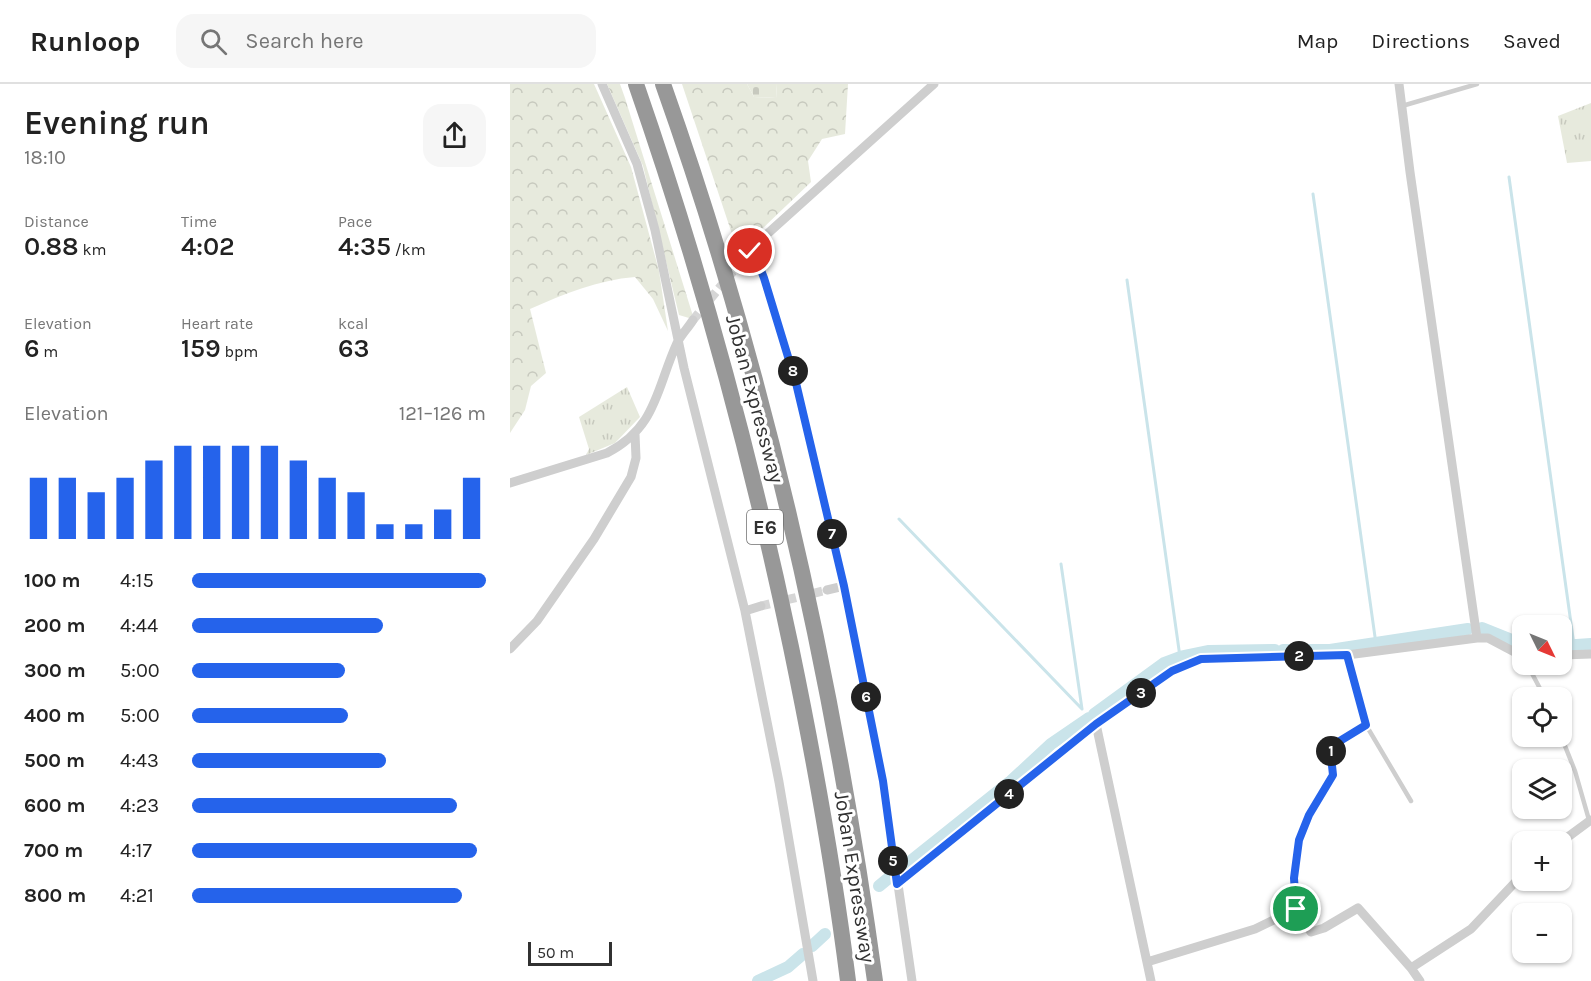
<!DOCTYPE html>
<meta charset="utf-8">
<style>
body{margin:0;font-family:Karla,sans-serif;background:#f6f6f6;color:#222;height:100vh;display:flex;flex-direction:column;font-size:22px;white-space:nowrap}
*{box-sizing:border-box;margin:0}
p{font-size:20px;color:#767676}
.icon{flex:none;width:33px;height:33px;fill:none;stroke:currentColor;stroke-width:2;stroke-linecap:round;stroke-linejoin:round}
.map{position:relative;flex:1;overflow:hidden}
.side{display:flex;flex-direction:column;background:#fff;width:510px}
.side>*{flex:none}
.needle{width:39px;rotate:133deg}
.buttons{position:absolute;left:1002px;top:531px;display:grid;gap:12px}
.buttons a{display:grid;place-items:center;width:60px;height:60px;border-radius:12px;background:#fff;box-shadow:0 2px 4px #0004;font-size:30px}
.scale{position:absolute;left:18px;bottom:15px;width:84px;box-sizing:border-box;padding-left:6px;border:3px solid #313131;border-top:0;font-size:16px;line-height:21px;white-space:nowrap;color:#313131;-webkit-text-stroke:4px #fff;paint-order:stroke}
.pin{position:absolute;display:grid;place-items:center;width:51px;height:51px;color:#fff;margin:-26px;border:3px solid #fff;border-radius:50%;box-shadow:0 2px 6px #0007}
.km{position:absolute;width:30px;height:30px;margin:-15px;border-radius:50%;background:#222;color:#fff;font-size:16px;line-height:30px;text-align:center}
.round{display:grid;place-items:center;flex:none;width:63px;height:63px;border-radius:18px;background:#f6f6f6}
.summary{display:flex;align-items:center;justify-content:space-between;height:102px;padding:0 24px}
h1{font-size:33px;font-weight:600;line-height:45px}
.stats{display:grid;grid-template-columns:repeat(3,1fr);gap:9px;height:102px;padding:6px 24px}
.stats div{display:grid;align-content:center}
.stats b{font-size:26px;font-weight:600}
.stats small{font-size:16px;font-weight:400}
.stats p{font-size:16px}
.chart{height:168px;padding:12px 24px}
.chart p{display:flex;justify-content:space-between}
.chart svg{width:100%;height:108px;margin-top:6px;stroke:#2563eb;stroke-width:6}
ul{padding:0 24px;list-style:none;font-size:20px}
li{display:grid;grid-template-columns:96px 72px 1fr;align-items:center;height:45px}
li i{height:15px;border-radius:8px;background:#2563eb}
header{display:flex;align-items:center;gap:36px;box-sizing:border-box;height:84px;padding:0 30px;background:#fff;border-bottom:2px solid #e0e0e0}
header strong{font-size:28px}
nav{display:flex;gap:33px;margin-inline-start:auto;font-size:21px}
.search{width:420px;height:54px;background:#f6f6f6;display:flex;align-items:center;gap:15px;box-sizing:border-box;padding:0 21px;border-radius:18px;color:#767676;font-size:22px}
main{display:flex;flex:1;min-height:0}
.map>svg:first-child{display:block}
</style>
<header>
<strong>Runloop</strong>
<div class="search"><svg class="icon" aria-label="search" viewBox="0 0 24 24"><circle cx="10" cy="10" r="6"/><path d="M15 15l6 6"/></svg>Search here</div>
<nav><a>Map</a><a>Directions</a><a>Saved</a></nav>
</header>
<main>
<section class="side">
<div class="summary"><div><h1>Evening run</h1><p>18:10</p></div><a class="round"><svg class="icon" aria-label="share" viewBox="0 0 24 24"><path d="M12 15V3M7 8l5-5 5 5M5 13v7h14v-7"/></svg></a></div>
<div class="stats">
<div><p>Distance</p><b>0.88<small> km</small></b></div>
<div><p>Time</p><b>4:02</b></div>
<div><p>Pace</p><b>4:35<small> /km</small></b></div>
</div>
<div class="stats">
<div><p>Elevation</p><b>6<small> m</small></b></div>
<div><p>Heart rate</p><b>159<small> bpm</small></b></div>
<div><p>kcal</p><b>63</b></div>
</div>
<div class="chart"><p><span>Elevation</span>121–126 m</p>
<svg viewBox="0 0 160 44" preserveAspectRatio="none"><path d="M5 44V19M15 44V19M25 44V25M35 44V19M45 44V12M55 44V6M65 44V6M75 44V6M85 44V6M95 44V12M105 44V19M115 44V25M125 44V38M135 44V38M145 44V32M155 44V19"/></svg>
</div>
<ul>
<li><b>100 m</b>4:15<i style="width:100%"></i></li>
<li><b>200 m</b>4:44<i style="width:65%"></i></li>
<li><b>300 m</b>5:00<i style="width:52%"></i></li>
<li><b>400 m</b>5:00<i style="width:53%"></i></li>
<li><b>500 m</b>4:43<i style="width:66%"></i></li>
<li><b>600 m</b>4:23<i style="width:90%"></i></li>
<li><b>700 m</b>4:17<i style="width:97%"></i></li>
<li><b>800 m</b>4:21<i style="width:92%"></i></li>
</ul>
</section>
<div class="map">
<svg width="1081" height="897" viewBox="0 0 1081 897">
<defs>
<pattern id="grass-tufts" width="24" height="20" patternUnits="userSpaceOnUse" patternTransform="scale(1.5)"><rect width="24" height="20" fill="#e7eadd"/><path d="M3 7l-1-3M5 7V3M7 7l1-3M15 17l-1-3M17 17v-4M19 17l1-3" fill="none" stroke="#c7c9be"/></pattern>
<pattern id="forest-crowns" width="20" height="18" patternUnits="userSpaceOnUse" patternTransform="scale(1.5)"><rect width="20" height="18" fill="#e7eadd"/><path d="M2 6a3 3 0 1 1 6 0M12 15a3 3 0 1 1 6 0" fill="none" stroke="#c7c9be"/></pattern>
<pattern id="cemetery-stones" width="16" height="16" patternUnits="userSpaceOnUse" patternTransform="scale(1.5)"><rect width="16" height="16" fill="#e7eadd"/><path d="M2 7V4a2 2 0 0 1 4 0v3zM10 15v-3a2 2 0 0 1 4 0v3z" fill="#c7c9be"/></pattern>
</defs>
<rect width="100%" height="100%" fill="#fff"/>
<path fill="url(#grass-tufts)" d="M1081,19v58l-24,2 -9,-47z
M117,303l13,30 -25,26 -29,12 3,-6 -10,-32z"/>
<path fill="url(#forest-crowns)" d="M0,0h84l37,83 28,104 9,60 -15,-32 -18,-22c-37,3 -71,17 -105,32l16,64 -15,13 -6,24 -15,23z
M97,0h13l5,14 68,218 -4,2 -10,-3 -36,-149z
M172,0h65l7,13 22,1 1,-14h71l-3,50 -23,5 -14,22 3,21 -73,70z"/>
<path fill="url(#cemetery-stones)" d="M237,0h30l-1,14 -22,-1z"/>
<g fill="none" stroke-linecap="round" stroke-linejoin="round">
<path stroke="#cae4ea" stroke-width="3" d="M999,93l65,468
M803,110l63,450
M617,196l53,377
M389,435l183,190
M551,480l21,145"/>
<path stroke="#cae4ea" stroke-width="12" d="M972,544l40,16
M1052,562l29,-2
M773,566h47l138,-21
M584,630l70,-51 16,-6 29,-6 66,-1
M392,784l109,-87 40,-37 38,-26
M369,802l11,-9
M302,862l13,-12
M248,897l30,-14 15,-13"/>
<path stroke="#d6d6d6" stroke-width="9" stroke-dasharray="9 4.5" stroke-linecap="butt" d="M183,236l46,-56
M251,522l66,-16"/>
<path stroke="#cecece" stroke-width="4.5" d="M892,22l75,-22
M1017,580l18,34
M856,641l45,76
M1051,652l14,35 14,49"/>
<path stroke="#cecece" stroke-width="9" d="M92,0l35,80 18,66 29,138 61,243 34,171 34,199
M889,0l11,88 67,466
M240,167l7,9 7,18 32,105 48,203 39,195 29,200
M229,180l17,-20 178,-160
M0,399l97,-30c50,-26 49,-64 70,-110 4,-8 11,-15 16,-23
M317,506l17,-4
M235,527l16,-5
M0,565l27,-28 57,-82 37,-62 5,-19 -1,-24
M837,571l19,70 -36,22 3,28 -24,40 -10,25 -4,38 1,31 15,23 13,-4 34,-20 53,60 9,13
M1052,571l29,-1
M586,640l55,257
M1051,758l30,-22
M387,800l199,-160 76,-53 29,-12 146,-4 130,-17h11l34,18
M637,878l108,-33 41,-20
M901,884l60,-39 51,-54"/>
<path stroke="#989898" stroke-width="16" d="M126,0c64,184 115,372 155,563 23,111 43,222 57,334
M153,0c103,290 170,593 212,897"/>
</g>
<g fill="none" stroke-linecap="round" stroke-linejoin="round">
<defs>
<path id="route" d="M240,167l7,9 7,18 32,105 48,203 39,195 14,103 199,-160 76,-53 29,-12 146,-4 19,70 -36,22 3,28 -24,40 -10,25 -5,38 2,31"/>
</defs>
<use href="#route" stroke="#fff" stroke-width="12"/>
<use href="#route" stroke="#2563eb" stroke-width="8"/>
</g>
<g text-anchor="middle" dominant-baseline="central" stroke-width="6" stroke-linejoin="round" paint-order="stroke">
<rect fill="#fff" stroke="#6f6f6f" stroke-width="1.5" x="237" y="426" width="36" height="34" rx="4.5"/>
<g font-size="20" font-weight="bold" fill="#313131">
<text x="255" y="443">E6</text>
</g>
<g font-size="21" fill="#313131" stroke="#fff">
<text transform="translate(245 315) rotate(75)">Joban Expressway</text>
<text transform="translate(345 793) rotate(81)">Joban Expressway</text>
</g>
</g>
</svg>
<div class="buttons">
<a><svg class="needle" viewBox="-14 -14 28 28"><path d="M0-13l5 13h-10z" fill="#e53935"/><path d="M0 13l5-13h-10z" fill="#767676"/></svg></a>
<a><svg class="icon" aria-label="locate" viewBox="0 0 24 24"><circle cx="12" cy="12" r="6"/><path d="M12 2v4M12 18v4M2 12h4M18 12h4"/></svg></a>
<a><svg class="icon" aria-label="layers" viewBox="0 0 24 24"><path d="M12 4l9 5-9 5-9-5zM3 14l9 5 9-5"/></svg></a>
<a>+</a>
<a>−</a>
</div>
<div class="scale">50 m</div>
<div class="pin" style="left:786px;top:825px;background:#1e9e55"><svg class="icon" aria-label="arrive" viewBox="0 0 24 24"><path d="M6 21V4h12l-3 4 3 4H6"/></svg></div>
<div class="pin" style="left:240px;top:167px;background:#d93025"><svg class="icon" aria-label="check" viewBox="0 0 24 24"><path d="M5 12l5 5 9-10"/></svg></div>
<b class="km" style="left:821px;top:667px">1</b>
<b class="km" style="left:789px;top:572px">2</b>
<b class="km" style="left:631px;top:609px">3</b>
<b class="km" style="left:499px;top:710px">4</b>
<b class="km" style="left:383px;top:777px">5</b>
<b class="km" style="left:356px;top:613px">6</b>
<b class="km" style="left:322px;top:450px">7</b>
<b class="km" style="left:283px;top:287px">8</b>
</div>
</main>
